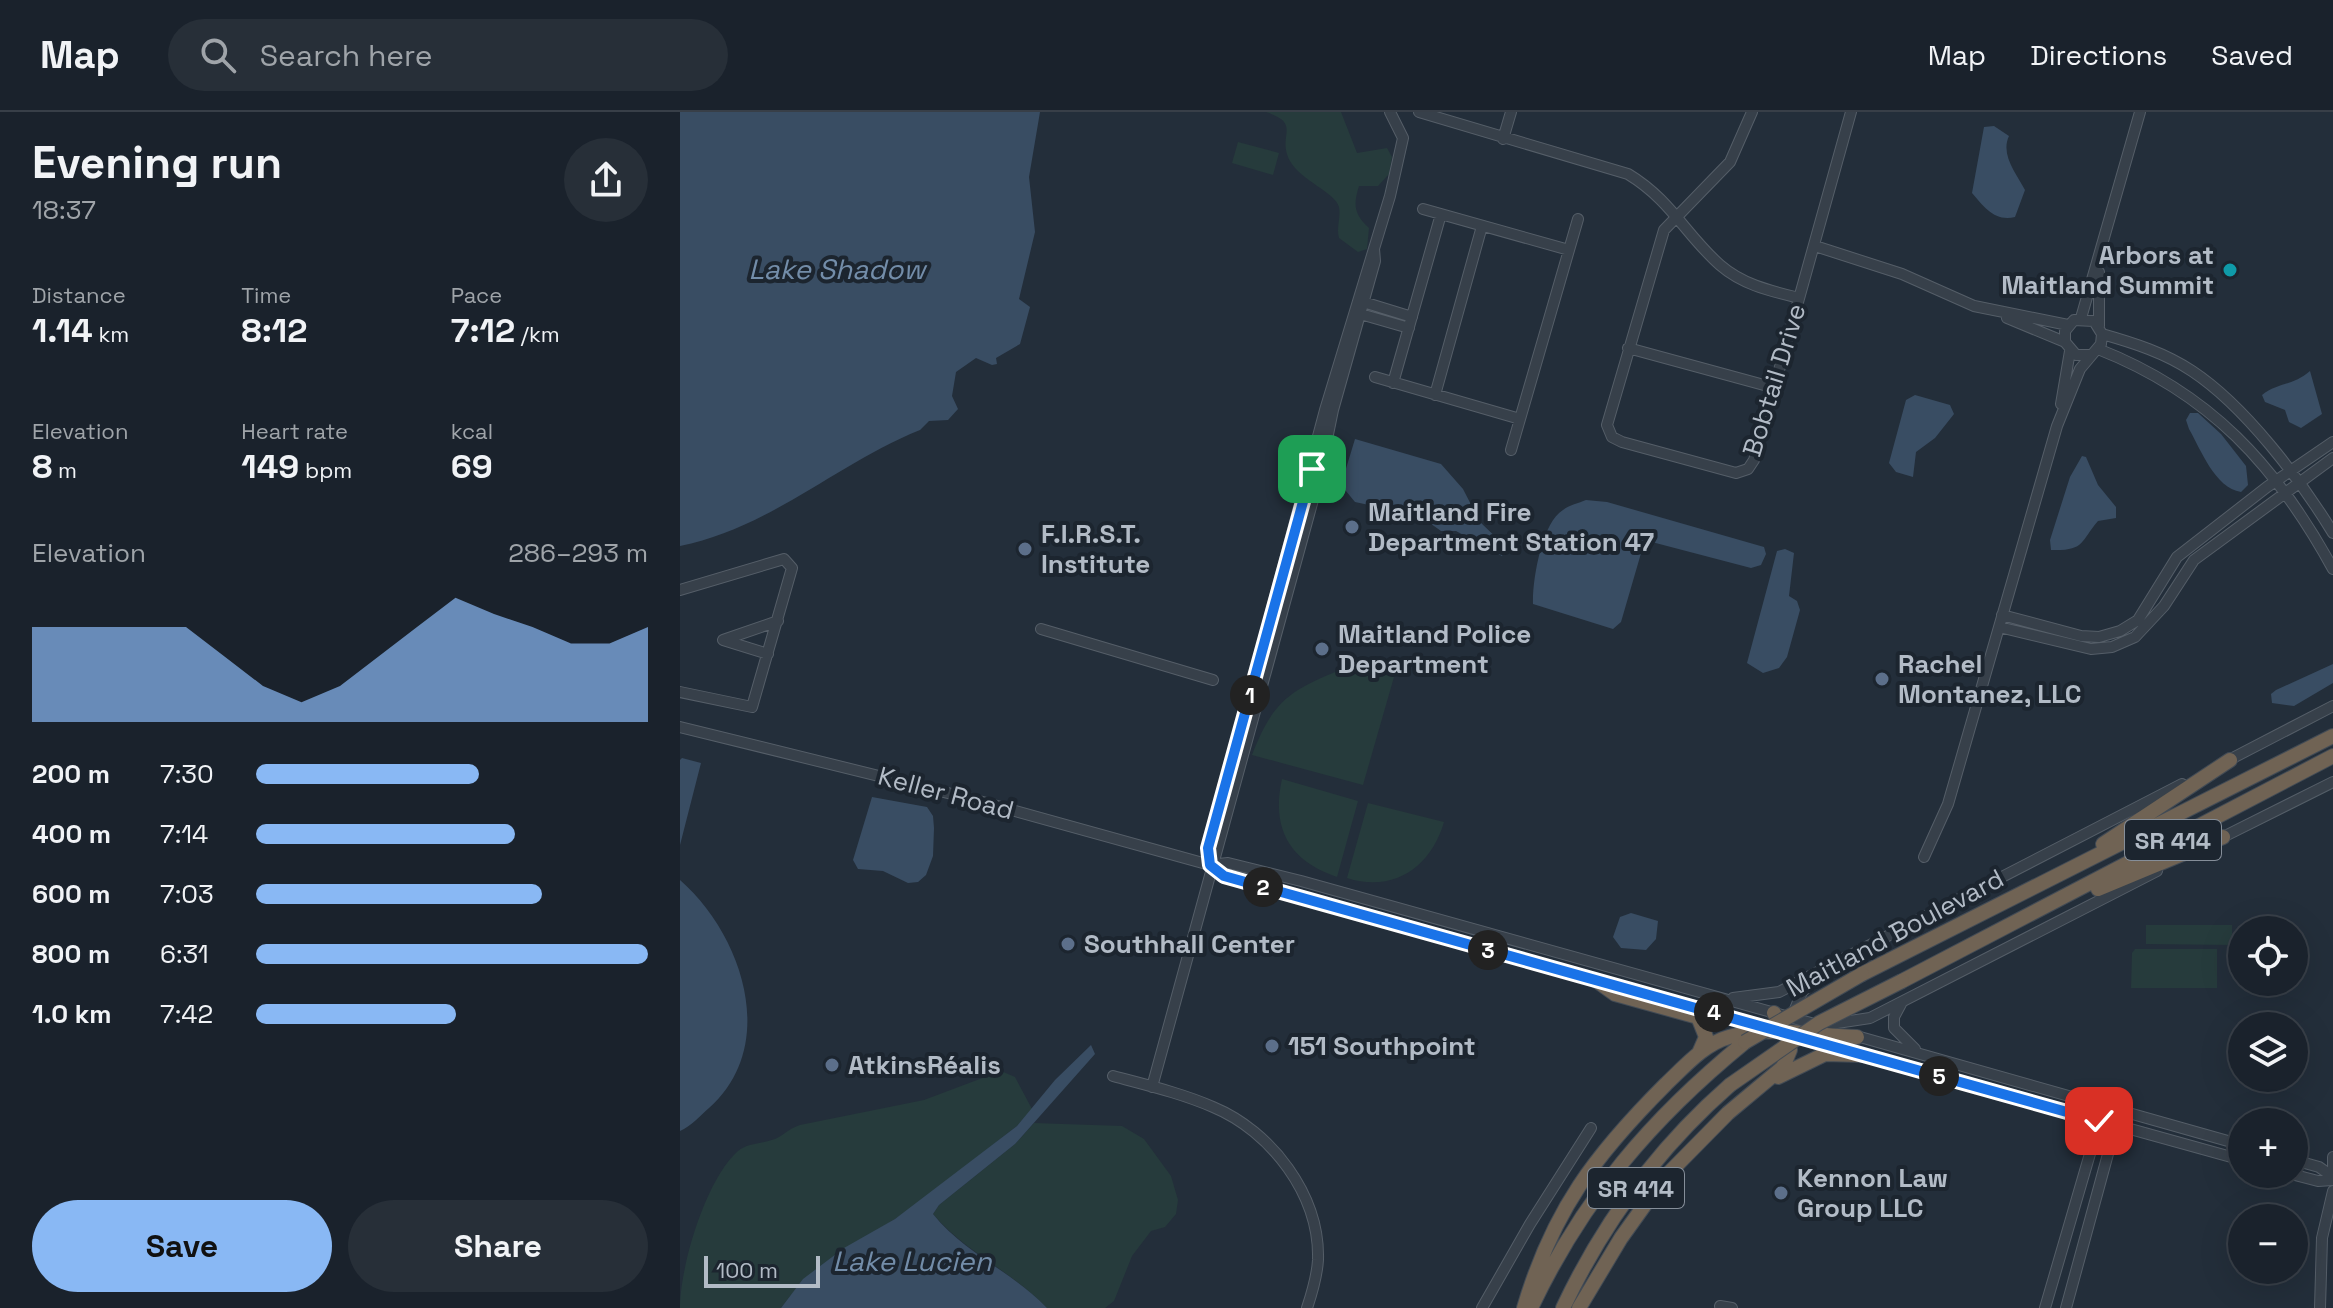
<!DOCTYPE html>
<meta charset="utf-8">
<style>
body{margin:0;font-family:"Space Grotesk",sans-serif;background:#272f38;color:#f1f3f6;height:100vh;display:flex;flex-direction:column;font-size:30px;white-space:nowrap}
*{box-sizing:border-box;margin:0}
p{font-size:26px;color:#9fa4a9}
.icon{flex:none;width:44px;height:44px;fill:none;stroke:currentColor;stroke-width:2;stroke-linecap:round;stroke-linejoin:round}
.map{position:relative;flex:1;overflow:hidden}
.sheet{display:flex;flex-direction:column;background:#1a222c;width:680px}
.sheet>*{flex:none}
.tools{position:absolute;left:1548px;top:804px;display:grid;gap:16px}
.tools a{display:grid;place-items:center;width:80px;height:80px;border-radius:50%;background:#1a222c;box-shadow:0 8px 32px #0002,0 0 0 2px #383f48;font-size:40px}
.scale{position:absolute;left:24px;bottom:20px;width:116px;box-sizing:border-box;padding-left:8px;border:4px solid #b2bbc6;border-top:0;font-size:22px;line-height:28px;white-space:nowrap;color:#b2bbc6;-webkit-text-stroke:6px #1c252f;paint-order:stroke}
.pin{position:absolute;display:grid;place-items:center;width:68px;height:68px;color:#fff;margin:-34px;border-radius:16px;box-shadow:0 4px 12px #0006}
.km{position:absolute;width:40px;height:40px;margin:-20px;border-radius:50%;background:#222;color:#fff;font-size:22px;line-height:40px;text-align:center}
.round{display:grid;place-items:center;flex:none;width:84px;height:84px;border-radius:42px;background:#272f38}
.overview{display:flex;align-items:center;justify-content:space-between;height:136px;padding:0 32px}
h1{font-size:44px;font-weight:700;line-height:60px}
.figures{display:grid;grid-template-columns:repeat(3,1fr);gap:12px;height:136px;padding:8px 32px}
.figures div{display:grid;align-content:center}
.figures b{font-size:34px;font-weight:700}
.figures small{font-size:22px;font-weight:400}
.figures p{font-size:22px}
.chart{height:224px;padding:16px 32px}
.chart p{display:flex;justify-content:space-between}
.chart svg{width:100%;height:144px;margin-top:8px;fill:#89b8f4;opacity:.7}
.primary-button{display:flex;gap:16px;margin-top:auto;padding:16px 32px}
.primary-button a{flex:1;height:92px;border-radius:48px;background:#89b8f4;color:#111;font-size:32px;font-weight:700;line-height:92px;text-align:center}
.primary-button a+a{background:#272f38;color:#f1f3f6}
ul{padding:0 32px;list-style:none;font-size:26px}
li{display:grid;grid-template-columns:128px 96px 1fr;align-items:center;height:60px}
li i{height:20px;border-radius:10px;background:#89b8f4}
header{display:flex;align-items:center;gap:48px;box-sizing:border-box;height:112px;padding:0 40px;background:#1a222c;border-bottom:2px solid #383f48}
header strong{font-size:38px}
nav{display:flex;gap:44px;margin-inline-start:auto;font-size:28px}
.search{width:560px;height:72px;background:#272f38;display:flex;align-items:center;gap:20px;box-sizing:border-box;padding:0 28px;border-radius:44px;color:#9fa4a9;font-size:30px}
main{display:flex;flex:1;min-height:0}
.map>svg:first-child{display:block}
</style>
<header>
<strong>Map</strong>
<div class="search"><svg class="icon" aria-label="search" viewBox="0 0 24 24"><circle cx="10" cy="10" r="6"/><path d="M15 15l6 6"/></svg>Search here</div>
<nav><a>Map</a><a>Directions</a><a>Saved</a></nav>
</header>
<main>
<section class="sheet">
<div class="overview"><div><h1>Evening run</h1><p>18:37</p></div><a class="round"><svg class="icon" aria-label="share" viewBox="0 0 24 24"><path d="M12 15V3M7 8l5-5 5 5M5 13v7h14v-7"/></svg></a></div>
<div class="figures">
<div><p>Distance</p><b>1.14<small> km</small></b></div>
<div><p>Time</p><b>8:12</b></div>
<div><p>Pace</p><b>7:12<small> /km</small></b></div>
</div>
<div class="figures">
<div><p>Elevation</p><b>8<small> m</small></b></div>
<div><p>Heart rate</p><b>149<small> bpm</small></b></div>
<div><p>kcal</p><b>69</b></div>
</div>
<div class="chart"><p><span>Elevation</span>286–293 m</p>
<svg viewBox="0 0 160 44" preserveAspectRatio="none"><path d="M0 44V15L10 15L20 15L30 15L40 15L50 24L60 33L70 38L80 33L90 24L100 15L110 6L120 11L130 15L140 20L150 20L160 15V44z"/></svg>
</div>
<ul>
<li><b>200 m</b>7:30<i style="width:57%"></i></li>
<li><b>400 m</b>7:14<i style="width:66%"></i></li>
<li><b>600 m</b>7:03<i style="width:73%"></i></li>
<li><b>800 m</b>6:31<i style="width:100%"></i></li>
<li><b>1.0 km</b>7:42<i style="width:51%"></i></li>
</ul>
<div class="primary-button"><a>Save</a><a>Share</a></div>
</section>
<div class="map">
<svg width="1653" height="1196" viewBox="0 0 1653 1196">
<rect width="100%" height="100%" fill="#232e3a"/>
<path fill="#263b3c" d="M586,0h75l16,41 30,-5 5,9 -3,17 -11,12h-19c-6,19 -5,28 10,42l-2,21 -9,3 -19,-14c-3,-11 2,-20 0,-31 -3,-14 -39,-27 -49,-46 -14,-26 13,-37 -24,-49z
M558,30l41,11 -6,22 -41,-12z
M658,559h33l23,6 -31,108 -111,-30c20,-52 36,-64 86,-84z
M602,667l76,22 -21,76c-48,-16 -66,-49 -55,-98z
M688,691l76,19c-13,45 -50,71 -97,56z
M1466,813h86v20l-86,-1z
M1455,837h82v39h-86l1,-35z
M321,959l14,6 17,32 -15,17c-40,30 -79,66 -122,93 -43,28 -83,46 -114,89h-101c0,-42 26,-129 58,-157 11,-9 29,-7 41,-14 8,-5 12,-9 21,-12l124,-25z
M354,1011l88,3 22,13 27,37 7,24 -2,14 -11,13 -14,4 -19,25 -18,45 -9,7h-58c-34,-36 -82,-56 -114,-94l6,-9 76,-61z"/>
<path fill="#394d63" d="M0,0h360l-11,65 6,55 -16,67 11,8 -10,37 -24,14 1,6 -5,1 -16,-7 -20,14 -4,24 6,13 -10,11 -19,1 -9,9c-84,34 -148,97 -240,116z
M1314,14l15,10c-9,19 8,38 16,54l-10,27c-20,5 -31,-10 -43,-24l12,-66z
M1630,259l12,43 -21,14 -12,-6 -4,-12 -20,-8 -3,-7c16,-13 31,-9 48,-24z
M1235,283l35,10 4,9 -19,24 -19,14 -3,25 -17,-5 -7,-9 17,-63z
M1510,301h8l23,21 25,32 2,19 -7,7c-26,-4 -40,-42 -52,-63l-3,-9z
M675,327l86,25 22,25 17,33 26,25 -4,9 -46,-25h-15l-21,-15 -65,-14 -14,-17z
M1402,344l4,1 12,28 18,22v11l-18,3c-18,21 -13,30 -47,29l-1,-10 20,-63z
M906,388l21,2 157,45 2,7 -5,11 -10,3 -103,-27 -4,2 -23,79 -8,7 -80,-25c-1,-23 9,-82 30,-94 6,-5 16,-7 23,-10z
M1105,437l9,4 -5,43 8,5 3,9 -13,47 -8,11 -16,5 -16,-10 30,-112z
M1653,552v19l-39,23 -22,-3 -1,-9 5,-4z
M2,646l19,5 -21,82v-85z
M192,685l55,10 6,9 1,12 -1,28 -7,19 -8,7 -10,1 -25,-12 -25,-2 -5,-9z
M0,768c62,54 100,165 29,228 -9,8 -18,18 -29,23z
M951,801l27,8 -2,18 -10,11 -25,-2 -8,-11 7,-20z
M411,933l4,9 -80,90 -76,61 -6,9c31,39 80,58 114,94h-266l22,-29 41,-31 51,-29 122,-93 38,-46z"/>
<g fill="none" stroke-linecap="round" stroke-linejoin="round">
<defs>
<path id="minor" d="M739,0l209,62c43,26 57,60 92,91 23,20 51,26 79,33
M1072,0l-22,50 -66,68 -57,195 5,12 10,5 114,31 12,-4 6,-9 97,-348
M823,27l8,-27
M743,97l146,41
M1135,134l87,28 72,32 94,19
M1419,160v54
M680,189l52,16
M677,201l52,15
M1327,206l58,24
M1401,206l59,-206
M1422,222c32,9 63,19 90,37 53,35 108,108 141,162
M948,236l147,40
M1418,237c112,44 178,116 235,220
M695,265l145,42
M713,271l48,-169
M755,283l47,-169
M1381,292l9,-53
M831,338l67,-231
M0,478l104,-31 8,9 -40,139 -72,-15
M1322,503l79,21 18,1 21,-6 18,-11 39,-63 90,-70 66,-45
M1319,515l92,22 21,-2 23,-10 29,-31 30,-46 139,-102
M361,517l172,51
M88,542l-45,-14 55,-19
M0,615l288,71 242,67 18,-2 73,18 517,144
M1545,650l108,-56
M1537,728l116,-58
M1244,745l24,-53 109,-378 23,-57 21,-25 1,-10 -8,-13 -20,-1 -9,11v11l11,13h13
M530,751l-2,-15 117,-438 65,-214 13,-58 -13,-26
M530,753l14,11 548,152
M1053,886l46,-6 403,-208
M1221,892l-7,13v11l21,21
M1113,902l9,-22 15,-14
M1137,914l53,-8 287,-147
M1173,923l389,110
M1122,926l440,122
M433,964c33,9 68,17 100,31 58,24 107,88 105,153 -1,16 -6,33 -11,48
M472,975l167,-609 14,-68 42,-149 -1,-12
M1653,1045v10
M1614,1048l25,7 14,10
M1611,1062l27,7 15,-1
M1040,1194l12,2
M802,1196l48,-84 61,-96
M1365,1196l56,-192
M1386,1196l51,-187
M1640,1196l2,-70 11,-47"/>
<path id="highway" d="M1423,732l127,-84
M1418,777l125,-52
M1182,862l471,-238
M917,869l18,13 83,23 8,20 -7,16
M1222,869l431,-225
M1098,965l47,-23 36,1
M844,1196c29,-98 71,-153 142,-224 19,-18 38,-40 63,-47 40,-12 88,-1 128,0
M851,1196c52,-110 121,-190 214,-266
M883,1196c40,-85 96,-161 167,-223
M899,1196l42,-70 43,-60 64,-65 55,-46 7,-17 -4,-17 -12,-20"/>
</defs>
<use href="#minor" stroke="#555e68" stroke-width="12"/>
<use href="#highway" stroke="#424b55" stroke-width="16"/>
<use href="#minor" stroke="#37404a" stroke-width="10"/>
<use href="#highway" stroke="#706354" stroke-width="14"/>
<defs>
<path id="highway-bridge" d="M1065,930l117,-68
M1050,973l89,-62 83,-42"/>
</defs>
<use href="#highway-bridge" stroke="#424b55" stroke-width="16" stroke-linecap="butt"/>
<use href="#highway-bridge" stroke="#706354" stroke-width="14"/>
</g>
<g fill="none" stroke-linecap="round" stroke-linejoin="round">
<defs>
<path id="route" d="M632,357l-104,379 2,17 14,11 875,245"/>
</defs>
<use href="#route" stroke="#fff" stroke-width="16"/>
<use href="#route" stroke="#1a73e8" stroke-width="10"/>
</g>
<circle fill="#0f9aa8" stroke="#1c252f" stroke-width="3" cx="1550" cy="158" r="8"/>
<g fill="#5c6f8a" stroke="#1c252f" stroke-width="3">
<circle cx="672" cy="415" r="8"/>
<circle cx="345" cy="437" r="8"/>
<circle cx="642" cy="537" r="8"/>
<circle cx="1202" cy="567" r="8"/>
<circle cx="388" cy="832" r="8"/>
<circle cx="592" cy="934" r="8"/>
<circle cx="152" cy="953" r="8"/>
<circle cx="1101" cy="1081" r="8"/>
</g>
<g text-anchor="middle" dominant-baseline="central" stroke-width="8" stroke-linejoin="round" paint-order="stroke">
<g fill="#1c252f" stroke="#858e99" stroke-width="2">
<rect x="1445" y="708" width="96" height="40" rx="6"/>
<rect x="908" y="1056" width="96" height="40" rx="6"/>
</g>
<g font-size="24" font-weight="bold" fill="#b2bbc6">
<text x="1493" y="728">SR 414</text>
<text x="956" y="1076">SR 414</text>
</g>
<g font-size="26" font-weight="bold" fill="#b2bbc6" stroke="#1c252f" text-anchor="start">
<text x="1534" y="143" text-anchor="end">Arbors at<tspan x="1534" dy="30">Maitland Summit</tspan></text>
<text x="688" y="400">Maitland Fire<tspan x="688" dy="30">Department Station 47</tspan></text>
<text x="361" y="422">F.I.R.S.T.<tspan x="361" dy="30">Institute</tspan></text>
<text x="658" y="522">Maitland Police<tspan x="658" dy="30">Department</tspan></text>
<text x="1218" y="552">Rachel<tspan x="1218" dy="30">Montanez, LLC</tspan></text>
<text x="404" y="832">Southhall Center</text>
<text x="608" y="934">151 Southpoint</text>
<text x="168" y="953">AtkinsRéalis</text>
<text x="1117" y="1066">Kennon Law<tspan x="1117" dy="30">Group LLC</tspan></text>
</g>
<g font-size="26" fill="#b2bbc6" stroke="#1c252f">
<text transform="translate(1094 268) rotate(-73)">Bobtail Drive</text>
<text transform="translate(266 681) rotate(15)">Keller Road</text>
<text transform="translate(1215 821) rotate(-28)">Maitland Boulevard</text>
</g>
<g font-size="28" font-style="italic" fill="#738da9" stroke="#1c252f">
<text x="157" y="157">Lake Shadow</text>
<text x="232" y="1149">Lake Lucien</text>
</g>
</g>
</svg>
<div class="tools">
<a><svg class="icon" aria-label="locate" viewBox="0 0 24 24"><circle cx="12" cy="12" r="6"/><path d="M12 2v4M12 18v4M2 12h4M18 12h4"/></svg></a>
<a><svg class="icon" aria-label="layers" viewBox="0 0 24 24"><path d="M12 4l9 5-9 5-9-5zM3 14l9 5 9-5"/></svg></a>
<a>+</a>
<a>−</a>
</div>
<div class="scale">100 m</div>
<div class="pin" style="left:632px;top:357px;background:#1e9e55"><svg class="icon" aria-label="arrive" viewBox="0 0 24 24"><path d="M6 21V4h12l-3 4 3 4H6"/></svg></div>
<div class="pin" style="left:1419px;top:1009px;background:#d93025"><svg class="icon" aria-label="check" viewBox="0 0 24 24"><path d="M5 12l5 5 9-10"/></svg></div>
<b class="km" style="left:570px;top:583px">1</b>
<b class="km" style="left:583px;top:775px">2</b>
<b class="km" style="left:808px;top:838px">3</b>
<b class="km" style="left:1034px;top:900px">4</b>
<b class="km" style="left:1259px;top:964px">5</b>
</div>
</main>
